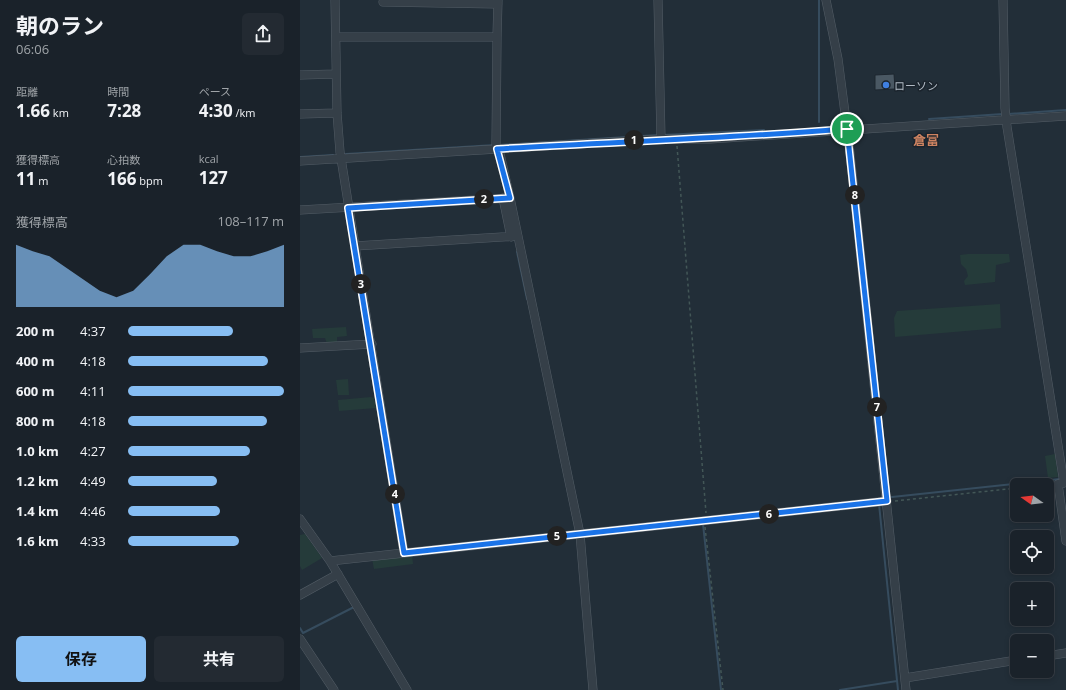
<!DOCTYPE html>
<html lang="ja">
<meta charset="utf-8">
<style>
body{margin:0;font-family:"Open Sans","Noto Sans JP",sans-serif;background:#232a32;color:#f1f3f6;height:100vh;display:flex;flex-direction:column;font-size:15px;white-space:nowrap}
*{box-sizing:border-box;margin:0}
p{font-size:13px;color:#9fa4a8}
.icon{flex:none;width:22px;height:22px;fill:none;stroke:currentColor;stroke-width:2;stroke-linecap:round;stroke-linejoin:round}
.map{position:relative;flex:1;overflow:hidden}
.panel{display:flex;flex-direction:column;background:#1a222a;width:300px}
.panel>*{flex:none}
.needle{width:26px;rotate:284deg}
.tools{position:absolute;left:710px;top:478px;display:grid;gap:8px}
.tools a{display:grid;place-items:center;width:44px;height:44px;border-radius:6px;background:#1a222a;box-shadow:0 2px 6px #0003,0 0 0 1px #383f47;font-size:20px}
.pin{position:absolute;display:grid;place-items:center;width:34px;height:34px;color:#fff;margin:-17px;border:2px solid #fff;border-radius:50%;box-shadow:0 1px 4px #0007}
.km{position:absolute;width:20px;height:20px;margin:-10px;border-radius:50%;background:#222;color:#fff;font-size:11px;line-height:20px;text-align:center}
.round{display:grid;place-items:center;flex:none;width:42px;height:42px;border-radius:6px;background:#232a32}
.head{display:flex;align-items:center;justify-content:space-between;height:68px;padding:0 16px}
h1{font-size:22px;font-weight:700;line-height:30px}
.figures{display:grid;grid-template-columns:repeat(3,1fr);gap:6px;height:68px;padding:4px 16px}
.figures div{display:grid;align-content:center}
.figures b{font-size:17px;font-weight:700}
.figures small{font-size:11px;font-weight:400}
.figures p{font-size:11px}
.chart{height:112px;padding:8px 16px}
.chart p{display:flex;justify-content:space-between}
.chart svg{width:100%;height:72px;margin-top:4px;fill:#87bef3;opacity:.7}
.cta{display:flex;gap:8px;margin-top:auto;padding:8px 16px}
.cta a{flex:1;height:46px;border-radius:6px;background:#87bef3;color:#111;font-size:16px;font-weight:700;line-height:46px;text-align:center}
.cta a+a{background:#232a32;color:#f1f3f6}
ul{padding:0 16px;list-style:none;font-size:13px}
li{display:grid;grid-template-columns:64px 48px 1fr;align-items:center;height:30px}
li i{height:10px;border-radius:5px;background:#87bef3}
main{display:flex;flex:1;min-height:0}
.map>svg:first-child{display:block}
</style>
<main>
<section class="panel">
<div class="head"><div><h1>朝のラン</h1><p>06:06</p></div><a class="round"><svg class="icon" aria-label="share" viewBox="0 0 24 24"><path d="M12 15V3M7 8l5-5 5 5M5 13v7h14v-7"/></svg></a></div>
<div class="figures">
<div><p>距離</p><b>1.66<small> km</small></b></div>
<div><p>時間</p><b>7:28</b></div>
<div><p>ペース</p><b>4:30<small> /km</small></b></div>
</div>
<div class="figures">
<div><p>獲得標高</p><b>11<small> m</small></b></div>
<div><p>心拍数</p><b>166<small> bpm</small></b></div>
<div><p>kcal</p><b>127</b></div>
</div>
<div class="chart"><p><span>獲得標高</span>108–117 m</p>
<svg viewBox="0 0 160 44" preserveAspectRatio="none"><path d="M0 44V6L10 10L20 13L30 20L40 27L50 34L60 38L70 34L80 24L90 13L100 6L110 6L120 10L130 13L140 13L150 10L160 6V44z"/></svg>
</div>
<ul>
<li><b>200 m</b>4:37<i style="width:67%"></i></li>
<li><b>400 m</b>4:18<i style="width:90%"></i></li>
<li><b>600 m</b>4:11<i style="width:100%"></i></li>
<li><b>800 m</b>4:18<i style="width:89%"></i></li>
<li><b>1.0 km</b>4:27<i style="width:78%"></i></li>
<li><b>1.2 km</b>4:49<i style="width:57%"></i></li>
<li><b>1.4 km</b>4:46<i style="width:59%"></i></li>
<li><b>1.6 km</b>4:33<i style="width:71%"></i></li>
</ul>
<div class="cta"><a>保存</a><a>共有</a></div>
</section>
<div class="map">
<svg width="766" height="690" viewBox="0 0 766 690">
<rect width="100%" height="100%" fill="#222e38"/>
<path fill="#253b3a" d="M668,254h41l1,8 -14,3 -1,17 -30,3 -1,-4 4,-5 -2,-7 -5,-5 -1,-9z
M700,304l1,24 -106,9 -1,-19 3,-7z
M46,327l1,9 -10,1v6l-10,1 -2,-6h-12l-1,-9z
M48,379l1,16h-11l-2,-15z
M71,397l3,1 2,10 -37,3 -1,-11z
M755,454l3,23 -10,1 -3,-22z
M5,534l17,24 -20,12 -2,-4v-31z
M112,554l1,10 -39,5 -2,-10z"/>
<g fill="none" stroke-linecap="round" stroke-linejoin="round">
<path stroke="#364c5e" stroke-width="2" d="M708,114l58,-4
M629,119l74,-5
M519,122v-122
M363,135l101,-5
M199,145l159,-10
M46,154l149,-9
M0,157l33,-2
M217,252l10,47
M592,497l168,-18
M579,504l19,186
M403,524l18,166
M0,628l3,5 51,-26
M540,690l57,-9"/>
</g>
<path fill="#4a5863" stroke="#1d262f" d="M594,74l1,15 -20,1v-15z"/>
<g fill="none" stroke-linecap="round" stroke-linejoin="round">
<defs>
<path id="minor" d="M35,0l2,113 3,39 64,401
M358,0l3,139h49l356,-23
M526,0l12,59 11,85 57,546
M703,0l2,108 2,19 57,356 -6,1 8,57
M83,2l115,2
M36,37h161l-1,109 4,8 10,44 70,336 13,156
M197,37l1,-37
M0,75l36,-1
M0,114l37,-1
M0,161l361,-22
M203,198l8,39
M0,210l210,-12
M55,246l163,-10
M0,348l72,-4
M0,519l30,42 77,129
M30,561l557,-60
M0,595l38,-21
M0,639l34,51
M747,656l19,-3
M605,678l112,-18"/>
</defs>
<use href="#minor" stroke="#535d66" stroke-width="9"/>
<path stroke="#435757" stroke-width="1.5" stroke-dasharray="3 3" stroke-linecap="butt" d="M377,146l29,367
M743,485l8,-1
M595,501l122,-13
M405,527l18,163"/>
<use href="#minor" stroke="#353f48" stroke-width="8"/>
</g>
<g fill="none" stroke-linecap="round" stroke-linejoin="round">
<defs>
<path id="route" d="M547,129l40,372 -483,52 -56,-345 162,-10 -13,-49c117,-7 233,-11 350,-20z"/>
</defs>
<use href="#route" stroke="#fff" stroke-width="8"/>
<use href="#route" stroke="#1a73e8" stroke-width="5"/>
</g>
<circle fill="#3f7fe0" stroke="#1b242d" stroke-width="1.5" cx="586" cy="85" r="4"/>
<g text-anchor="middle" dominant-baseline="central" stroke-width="3" stroke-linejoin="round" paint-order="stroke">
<g font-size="11" fill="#b0bac4" stroke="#1b242d" text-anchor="start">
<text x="594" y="85">ローソン</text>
</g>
<g font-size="13" font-weight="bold" fill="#ce8361" stroke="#1b242d">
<text x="626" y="140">倉富</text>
</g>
</g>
</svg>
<div class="tools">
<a><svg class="needle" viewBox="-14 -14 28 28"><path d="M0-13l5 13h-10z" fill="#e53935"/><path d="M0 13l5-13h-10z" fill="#9fa4a8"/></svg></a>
<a><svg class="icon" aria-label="locate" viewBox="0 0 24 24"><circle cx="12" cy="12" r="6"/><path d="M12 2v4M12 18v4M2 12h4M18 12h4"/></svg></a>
<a>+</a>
<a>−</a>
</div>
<div class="pin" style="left:547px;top:129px;background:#1e9e55"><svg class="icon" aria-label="arrive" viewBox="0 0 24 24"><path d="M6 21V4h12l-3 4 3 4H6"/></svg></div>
<b class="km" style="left:334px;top:140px">1</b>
<b class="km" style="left:184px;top:199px">2</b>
<b class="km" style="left:61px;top:284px">3</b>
<b class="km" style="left:95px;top:494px">4</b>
<b class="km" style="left:257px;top:536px">5</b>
<b class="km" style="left:469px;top:514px">6</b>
<b class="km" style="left:577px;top:407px">7</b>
<b class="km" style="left:555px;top:195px">8</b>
</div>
</main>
